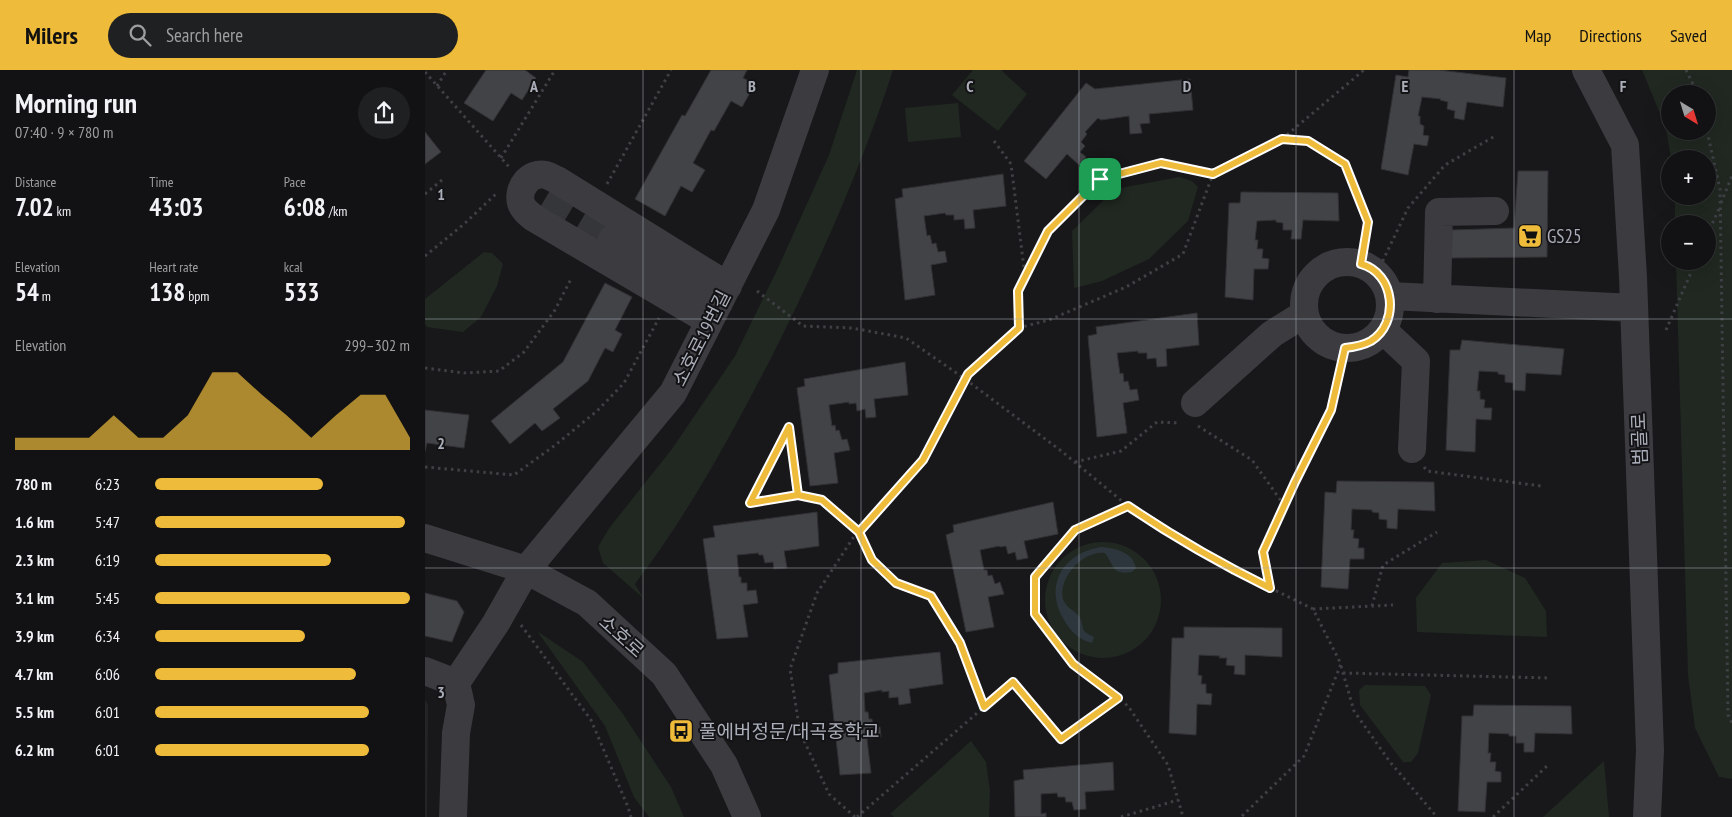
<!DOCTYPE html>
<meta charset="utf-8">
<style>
body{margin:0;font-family:"PT Sans Narrow","Noto Sans KR",sans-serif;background:#1f2022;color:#f1f3f6;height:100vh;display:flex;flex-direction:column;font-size:19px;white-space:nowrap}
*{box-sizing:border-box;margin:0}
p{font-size:16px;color:#9c9ea0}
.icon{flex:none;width:28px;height:28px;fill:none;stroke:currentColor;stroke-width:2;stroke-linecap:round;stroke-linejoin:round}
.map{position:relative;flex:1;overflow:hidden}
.sheet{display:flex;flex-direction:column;background:#121214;width:425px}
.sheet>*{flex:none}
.needle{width:32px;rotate:142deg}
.fabs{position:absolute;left:1236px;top:15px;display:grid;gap:10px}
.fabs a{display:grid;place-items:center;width:55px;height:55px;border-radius:50%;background:#121214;box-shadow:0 5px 20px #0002,0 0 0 1px #313234;font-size:25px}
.pin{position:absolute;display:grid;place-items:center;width:42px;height:42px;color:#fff;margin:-21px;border-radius:10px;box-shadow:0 2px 8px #0006}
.round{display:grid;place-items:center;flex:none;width:52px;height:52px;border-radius:26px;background:#1f2022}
.summary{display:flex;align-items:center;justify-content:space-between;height:85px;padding:0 15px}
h1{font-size:28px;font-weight:600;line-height:38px}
.stats{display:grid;grid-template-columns:repeat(3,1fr);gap:8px;height:85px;padding:5px 15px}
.stats div{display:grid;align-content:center}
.stats b{font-size:25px;font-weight:600}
.stats small{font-size:14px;font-weight:400}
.stats p{font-size:14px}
.chart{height:140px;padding:10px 15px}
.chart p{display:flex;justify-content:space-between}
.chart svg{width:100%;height:90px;margin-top:5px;fill:#eebb3b;opacity:.7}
ul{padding:0 15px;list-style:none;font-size:16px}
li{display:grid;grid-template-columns:80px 60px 1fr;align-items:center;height:38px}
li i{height:12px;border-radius:6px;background:#eebb3b}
header{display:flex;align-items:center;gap:30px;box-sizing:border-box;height:70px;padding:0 25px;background:#eebb3b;color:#111}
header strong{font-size:24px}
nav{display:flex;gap:28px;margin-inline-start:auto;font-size:18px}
.search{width:350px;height:45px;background:#1f2022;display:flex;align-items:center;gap:12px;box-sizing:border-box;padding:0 18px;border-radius:28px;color:#9c9ea0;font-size:19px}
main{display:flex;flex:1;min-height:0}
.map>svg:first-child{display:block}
</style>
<header>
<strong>Milers</strong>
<div class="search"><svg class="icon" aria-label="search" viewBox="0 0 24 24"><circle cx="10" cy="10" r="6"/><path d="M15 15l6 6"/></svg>Search here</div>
<nav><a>Map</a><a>Directions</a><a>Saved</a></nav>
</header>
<main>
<section class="sheet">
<div class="summary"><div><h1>Morning run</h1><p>07:40 · 9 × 780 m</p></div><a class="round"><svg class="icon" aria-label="share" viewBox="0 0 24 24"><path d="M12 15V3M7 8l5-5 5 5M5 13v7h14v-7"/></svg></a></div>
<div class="stats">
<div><p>Distance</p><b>7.02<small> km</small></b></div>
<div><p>Time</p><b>43:03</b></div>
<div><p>Pace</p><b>6:08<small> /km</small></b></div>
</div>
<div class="stats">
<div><p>Elevation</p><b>54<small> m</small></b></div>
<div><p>Heart rate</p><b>138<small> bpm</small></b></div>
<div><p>kcal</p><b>533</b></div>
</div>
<div class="chart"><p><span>Elevation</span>299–302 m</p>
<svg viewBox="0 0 160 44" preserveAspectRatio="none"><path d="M0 44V38L10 38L20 38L30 38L40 27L50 38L60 38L70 27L80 6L90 6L100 17L110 27L120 38L130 27L140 17L150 17L160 38V44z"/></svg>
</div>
<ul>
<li><b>780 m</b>6:23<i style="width:66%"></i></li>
<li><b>1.6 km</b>5:47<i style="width:98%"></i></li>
<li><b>2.3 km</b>6:19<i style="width:69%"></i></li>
<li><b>3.1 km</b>5:45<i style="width:100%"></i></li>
<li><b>3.9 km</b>6:34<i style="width:59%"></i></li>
<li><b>4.7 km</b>6:06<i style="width:79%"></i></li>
<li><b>5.5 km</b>6:01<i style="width:84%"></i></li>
<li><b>6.2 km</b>6:01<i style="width:84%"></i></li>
</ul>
</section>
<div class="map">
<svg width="1307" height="747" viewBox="0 0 1307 747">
<rect width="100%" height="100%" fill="#18181a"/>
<path fill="#242427" d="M0,630l3,5 -1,112h-2z"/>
<path fill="#202821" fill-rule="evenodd" d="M432,0h36c-32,99 -75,195 -122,288 -41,79 -82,155 -136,226l8,14 -40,-35 -5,-16 12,-20 62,-78 63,-93 43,-88 51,-113z
M548,0h28l26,24 -29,37 -46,-36z
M1217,0h90v709l-13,-2 -24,-49 -7,-53 -12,-414h31v-37h-32v-28h32v-37h-36l-5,-31zM1245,24h37v37h-37z
M533,33l3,34 -53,5 -3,-34z
M754,107l13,4 6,6 -10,34 -39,38 -47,22 -28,7 -2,-57 43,-42z
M59,182l8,1 11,11 -6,22 -16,31 -18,15 -36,-5 -2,-3v-25z
M620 530a58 58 0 1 1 116 0a58 58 0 1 1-116 0Z
M1061,490l39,18 21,33 1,26 -130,-5 -1,-34 26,-35z
M112,561l46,31 40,52 48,73 13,30h-35l-15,-20 -29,-71z
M940,615l60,1 6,9 -13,58 -7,9h-8l-43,-57 -1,-15z
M546,671l15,21 4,29 -1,26h-95l-4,-3z
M1179,691l5,56h-66z"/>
<path fill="#2e363d" d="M676,477c14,1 32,5 35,21l-4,4c-20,3 -17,-5 -27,-19 -21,-3 -47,24 -42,46 3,9 11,11 16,17 3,4 3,11 5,15 2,2 8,5 10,6l-2,6c-13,-3 -23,-13 -29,-25 -19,-34 1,-65 38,-71z"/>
<path fill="#424347" stroke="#323236" d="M61,0h39l11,8 -14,22 -11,-7 -18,28 -29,-18z
M286,0h36l-4,8 12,6 -13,23 -11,-6 -17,30 -3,-1 -18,33 12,7 -13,22 -11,-6 -16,30 -30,-17 47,-84 3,1z
M984,0h30l67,8 -3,29 -36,-5 -3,18 -10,-2 1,-7 -8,-2 1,-7 -8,-2 1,-1 -19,-2 -4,19h2v8l4,2 -1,9 6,1 -2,10 -13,-2 -6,31 -27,-6 15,-94 12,2z
M765,9l3,31 -44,4 1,9 -10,1 2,9 -12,1 -1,-18 -28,4 -3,-2 -13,14 2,2 -6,8 4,4 -5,6 6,5 -7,8 -12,-11 -21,25 -22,-18 62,-78 9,6z
M0,62l16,20 -16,12z
M1093,101h30l-1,86 -96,1 1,-28 62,-2z
M578,104l3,32 -33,4 2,18 -10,1 -1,-10 -10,1v-5h-8l-1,-2 -21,3 3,20 3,-1 2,9 4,-1 2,9 7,-1 2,11 -16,3 4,30 -30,5 -10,-101 8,-2 -1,-8z
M816,122l97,1 1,28 -36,-1 -2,19h-10l1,-9h-9v-7l-7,-1v-2l-19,1 -2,19h3l-1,9h6l-1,9 7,1 -1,10h-14l-1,31 -28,-3 4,-94h11z
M180,213l27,14 -17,33 7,4 -9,18 -8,-4 -17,33 -35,28 7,9 -18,13 -7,-8 -25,21 -19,-23 72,-59z
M772,243l2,32 -33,4 1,17 -10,1 -1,-9 -9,1v-6h-9v-2l-21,2 3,21 3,-1 1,9 4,-1 2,9 7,-1 2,11 -16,3 4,30 -30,4 -9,-101 9,-2 -1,-7z
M1037,270l102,9 -3,26 -35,-2 -1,18 -12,-1v-7l-8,-1v-7l-7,-1v-2l-19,-1 -2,20h3v8l5,1 -1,8h8l-1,12 -15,-1 -1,33 -29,-2 4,-100h10z
M480,292l3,33 -34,4 2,18 -10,1 -1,-9 -8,2 -1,-8 -7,1v-2l-20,3 3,21 3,-1 1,6 3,-1 3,10 5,-1 3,11 -16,3 4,30 -28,3 -13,-98 8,-2 -1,-7z
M0,340l44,5 -5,33 -37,-5 -2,8z
M912,411l97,1 1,29 -37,-2 -1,20 -10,-1v-8l-8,-1v-6l-7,-1v-2l-20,-1 -1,21h3l-1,8 6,1 -1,9h6v11h-14l-2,30 -27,-2 4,-95 11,1z
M628,432l5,32 -34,7 4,17 -11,2 -2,-8 -7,2 -2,-8 -6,1 -1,-1 -19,4 4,20h3l1,6 4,-1 3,9 5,-2 4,12 -16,3 6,30 -28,5 -20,-97 8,-3 -1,-7z
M392,442l2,34 -35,5 3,17 -13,1 -1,-7 -8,1 -2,-8h-4l-1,-2 -21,2 2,22h2v6h6v8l9,-1 2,13 -15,2 5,32 -31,2 -14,-100 12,-2 -2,-11z
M0,523l32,8 7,11 -12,30 -27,-6z
M759,557l98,1v29l-37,-2v20l-11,-1 1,-8 -9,-1 1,-7h-8l1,-2 -21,-1 -1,20 4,1 -1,8h5v9l6,1 -1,11 -14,-1 -1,31 -27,-2 3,-95h12z
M515,582l3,32 -34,5 2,14 -12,2 -1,-8 -9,1v-7l-7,1v-2l-18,3 1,19h3l1,7h3l1,8h7l1,10 -14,2 4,34 -31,2 -11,-100 9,-2v-10z
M1049,635l97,1 1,28 -37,-1 -1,19h-10v-9h-8v-7h-7v-2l-20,-1 -1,20h3l-1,9h6l-1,9 6,1v10h-14l-2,30 -27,-1 4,-95h11z
M688,692l1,28 -29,2 1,17 -12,1 -2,-8h-6l-1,-5h-7l-1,-4 -16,1v20l5,-1v4h-31l-1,-36 10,-2 -1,-9z"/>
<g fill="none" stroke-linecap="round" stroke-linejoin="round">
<path stroke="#35363a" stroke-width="28" stroke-dasharray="28 14" stroke-linecap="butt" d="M120,129l67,40"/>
<path stroke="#3f4045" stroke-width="3" stroke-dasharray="2.5 4" stroke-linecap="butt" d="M1261,0l12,24
M0,2l85,96
M12,16l10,-16
M1282,61l13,58 8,526 4,8
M857,69l82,-69
M569,71l17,23 14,112
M76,88l54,-88
M182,114l64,-114
M0,124l17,-14
M1296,133l11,-27
M1282,165l12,-26
M0,186l39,-32 32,-30
M952,203l31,-65 37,-43 50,-29
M332,221l46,35 49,2 54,10 59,41 95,71 68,56 40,27 62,35 83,41 28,55 -37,92 -63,61
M593,258l31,-8 77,-33 57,-33 30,-80
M1241,260l30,-69
M0,298l39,5 35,-2 25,-19 31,-42 16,-31
M773,356l54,34 32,45
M650,392l46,-11 36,-29 23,1
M0,397l89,8 40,-29 43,-35 27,-28 35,-65
M999,397l3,4 114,15
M373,425l-48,8 39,-76 9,68 24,5 37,32 13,28 24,23 35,13 29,47 24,64
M703,436l-53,24 -40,47 -1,37 39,50 55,42 40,59 15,52
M845,518l-8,-36 33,-70 36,-71 14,-63
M947,536l11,-41 54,-33
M888,539l80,-4
M96,555l70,95 37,87 3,10
M916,596l13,45 36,51 47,55
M918,603l207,5
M430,747l-26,-23 -29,-62 -10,-63 27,-76 36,-55 70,-78 45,-86 50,-46v-37l30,-60 52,-52 61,-16 52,11 69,-35 26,2 37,23 23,59 -7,41
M432,747l156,-135 49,57 56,-41
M696,747l57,-17
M1068,747l54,-51"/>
<path stroke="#3b3b40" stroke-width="28" d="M1161,0l39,75 8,132 17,473 -3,67
M187,169l107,64
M879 235a43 43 0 1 1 86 0a43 43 0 1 1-86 0Z
M965,226l244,12
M1012,229l2,-87 56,-1
M284,251l-175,-103c-5,-4 -11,-8 -13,-15 -4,-15 9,-32 25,-28 4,1 8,4 11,5l171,106
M958,260l33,31 -4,88
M770,333l77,-69 32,-20
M0,468l101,32 61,33 77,71 60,91 23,52
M0,601l31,12
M28,747l3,-84 5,-28 -5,-22 40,-60 30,-53 147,-177 93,-183 49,-140"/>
</g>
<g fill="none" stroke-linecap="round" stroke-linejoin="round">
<defs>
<path id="route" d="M675,109l-52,52 -30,60 1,37 -51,46 -45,86 -64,72 -37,-32 -24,-5 -48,8 39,-76 9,68 24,5 37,32 13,28 24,23 35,13 29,47 24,64 29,-25 48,57 57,-41 -45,-34 -38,-50v-37l40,-47 53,-24c46,31 93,58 142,82l-7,-36 32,-70 36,-72 14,-62c9,-1 17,-2 26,-7 29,-18 24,-68 -10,-77l7,-42 -23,-58 -37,-23 -26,-2 -69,35 -52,-11 -61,16"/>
</defs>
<use href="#route" stroke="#fff" stroke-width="10"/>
<use href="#route" stroke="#eebb3b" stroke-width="6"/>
</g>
<path fill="none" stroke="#aaaeb9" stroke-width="1" stroke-opacity="0.55" d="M218,0v747M436,0v747M654,0v747M871,0v747M1089,0v747M0,249h1307M0,498h1307"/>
<defs>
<symbol id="supermarket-square" viewBox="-11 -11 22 22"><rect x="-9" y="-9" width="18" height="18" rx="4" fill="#eebb3b" stroke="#131215"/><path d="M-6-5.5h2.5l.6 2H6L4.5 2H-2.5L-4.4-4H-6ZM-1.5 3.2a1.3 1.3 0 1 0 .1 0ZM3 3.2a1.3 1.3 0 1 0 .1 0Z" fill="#111"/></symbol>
<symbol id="bus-square" viewBox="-11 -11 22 22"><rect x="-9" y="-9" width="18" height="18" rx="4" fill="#eebb3b" stroke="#131215"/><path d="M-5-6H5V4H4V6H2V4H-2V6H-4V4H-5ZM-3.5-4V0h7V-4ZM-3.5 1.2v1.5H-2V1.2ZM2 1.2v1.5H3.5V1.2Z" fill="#111"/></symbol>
</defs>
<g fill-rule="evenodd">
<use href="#supermarket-square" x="1091" y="152" width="28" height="28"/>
<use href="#bus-square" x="242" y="647" width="28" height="28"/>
</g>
<g text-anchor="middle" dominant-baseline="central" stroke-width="4" stroke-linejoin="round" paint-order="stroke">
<g font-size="19" fill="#aaaeb9" stroke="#131215" text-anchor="start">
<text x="1122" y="166">GS25</text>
<text x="274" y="661">풀에버정문/대곡중학교</text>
</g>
<g font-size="19" fill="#aaaeb9" stroke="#131215">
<text transform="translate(276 268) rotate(-63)">소호로19번길</text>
<text transform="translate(1214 369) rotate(-92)">범골로</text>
<text transform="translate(197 566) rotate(42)">소호로</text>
</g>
</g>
<g font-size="16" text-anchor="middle" font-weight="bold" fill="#aaaeb9" stroke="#131215" stroke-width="4" stroke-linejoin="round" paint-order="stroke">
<text x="109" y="22">A</text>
<text x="327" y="22">B</text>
<text x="545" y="22">C</text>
<text x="762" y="22">D</text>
<text x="980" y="22">E</text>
<text x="1198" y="22">F</text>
<text x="16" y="130">1</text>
<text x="16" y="379">2</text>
<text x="16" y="628">3</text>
</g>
</svg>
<div class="fabs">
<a><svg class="needle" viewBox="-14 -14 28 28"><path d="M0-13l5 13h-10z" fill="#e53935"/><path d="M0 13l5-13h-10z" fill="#9c9ea0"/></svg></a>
<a>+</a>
<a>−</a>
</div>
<div class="pin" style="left:675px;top:109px;background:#1e9e55"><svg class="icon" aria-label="arrive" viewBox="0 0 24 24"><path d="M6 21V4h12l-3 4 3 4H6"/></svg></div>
</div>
</main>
